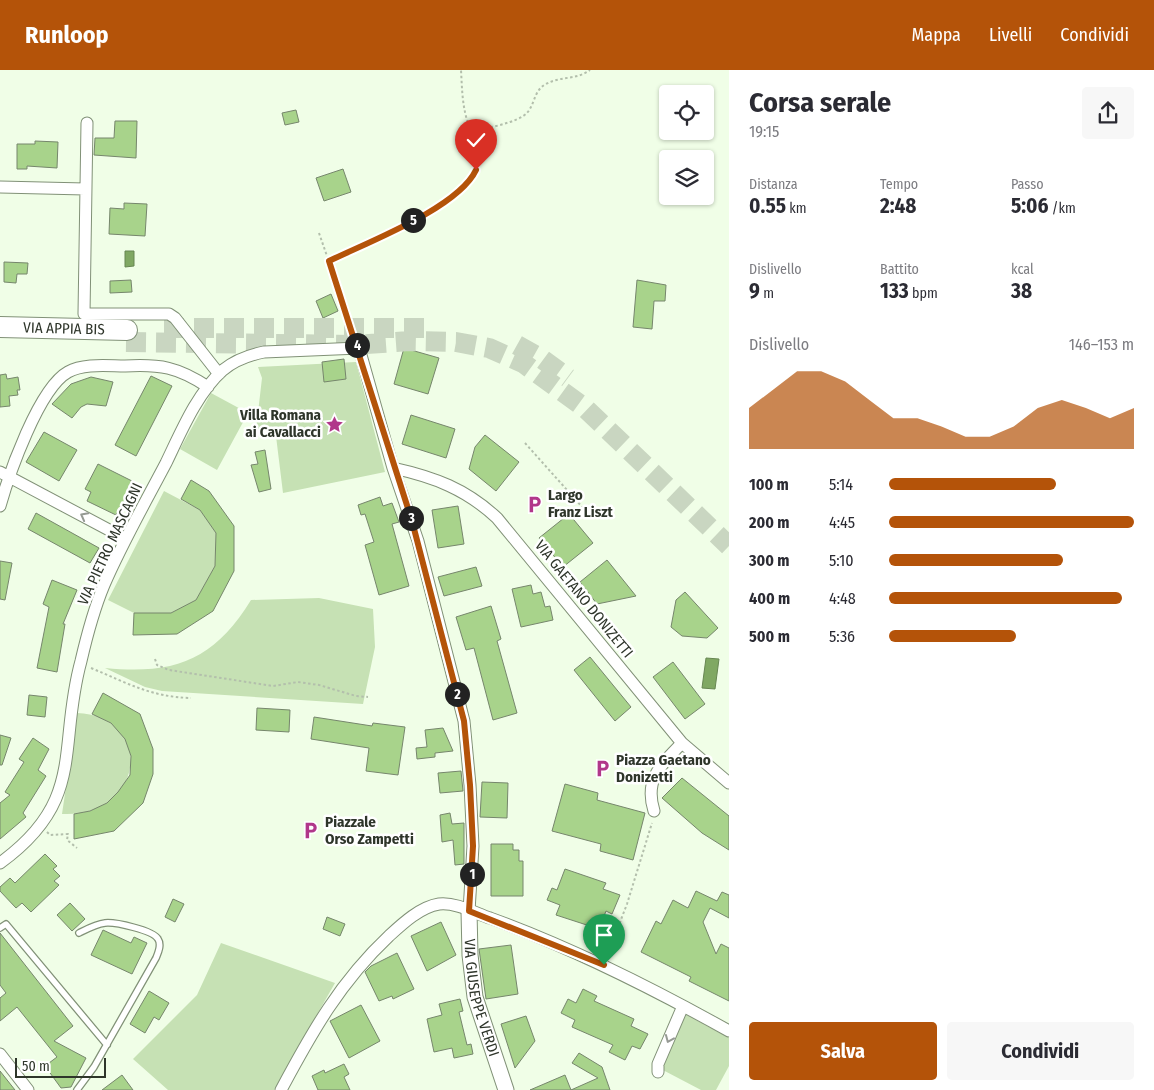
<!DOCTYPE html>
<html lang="it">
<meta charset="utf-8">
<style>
body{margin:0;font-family:"Fira Sans Condensed",sans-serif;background:#f7f7f7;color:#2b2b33;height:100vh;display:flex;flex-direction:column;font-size:19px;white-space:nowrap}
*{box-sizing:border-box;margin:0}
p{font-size:16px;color:#7c7c81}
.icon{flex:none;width:28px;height:28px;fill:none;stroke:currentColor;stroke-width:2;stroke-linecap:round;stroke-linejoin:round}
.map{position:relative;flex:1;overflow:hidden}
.drawer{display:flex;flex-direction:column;background:#fff;width:425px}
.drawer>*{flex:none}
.tools{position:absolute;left:659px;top:15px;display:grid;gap:10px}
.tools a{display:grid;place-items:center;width:55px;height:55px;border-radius:5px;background:#fff;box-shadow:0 1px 4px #0004;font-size:25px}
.scale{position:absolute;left:15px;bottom:12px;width:91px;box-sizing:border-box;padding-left:5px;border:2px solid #2e352a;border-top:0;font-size:14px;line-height:18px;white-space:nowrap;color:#2e352a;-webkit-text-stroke:4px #fff;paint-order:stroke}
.pin{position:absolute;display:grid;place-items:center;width:42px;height:42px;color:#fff;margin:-51px -21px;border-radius:50% 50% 50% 0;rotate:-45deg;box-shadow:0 0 5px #0007}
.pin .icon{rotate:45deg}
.km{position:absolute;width:25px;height:25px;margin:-12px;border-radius:50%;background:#222;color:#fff;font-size:14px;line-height:25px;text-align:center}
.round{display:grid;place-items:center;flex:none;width:52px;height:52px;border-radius:5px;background:#f7f7f7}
.summary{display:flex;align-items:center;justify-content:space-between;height:85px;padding:0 20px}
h1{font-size:28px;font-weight:700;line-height:38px}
.figures{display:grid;grid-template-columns:repeat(3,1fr);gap:8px;height:85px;padding:5px 20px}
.figures div{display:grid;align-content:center}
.figures b{font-size:21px;font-weight:700}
.figures small{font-size:14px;font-weight:400}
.figures p{font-size:14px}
.chart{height:140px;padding:10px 20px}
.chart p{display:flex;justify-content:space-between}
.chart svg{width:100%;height:90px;margin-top:5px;fill:#b45309;opacity:.7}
.button{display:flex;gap:10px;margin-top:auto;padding:10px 20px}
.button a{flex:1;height:58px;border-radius:5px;background:#b45309;color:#fff;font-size:20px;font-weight:700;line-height:58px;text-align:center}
.button a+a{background:#f7f7f7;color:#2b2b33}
ul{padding:0 20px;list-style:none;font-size:16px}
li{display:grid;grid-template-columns:80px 60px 1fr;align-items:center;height:38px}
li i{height:12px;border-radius:6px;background:#b45309}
header{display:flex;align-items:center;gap:30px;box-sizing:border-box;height:70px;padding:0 25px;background:#b45309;color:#fff}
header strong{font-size:24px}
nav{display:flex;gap:28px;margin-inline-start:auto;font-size:18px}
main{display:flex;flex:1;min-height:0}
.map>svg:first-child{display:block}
</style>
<header>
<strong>Runloop</strong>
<nav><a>Mappa</a><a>Livelli</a><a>Condividi</a></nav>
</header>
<main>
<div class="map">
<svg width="729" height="1020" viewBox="0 0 729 1020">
<rect width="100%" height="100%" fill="#f0fee7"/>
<path fill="#c6e1b4" d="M356,292l29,110 -102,21 -8,-65 -19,2 6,-52 -4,-11z
M211,323l37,20 -31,57 -37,-21z
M164,421l36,19 16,23 -1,33 -19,34 -25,13h-37l-26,-13z
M319,528l54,11 2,38 -12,57 -201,-13 -17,-4 -40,-19c70,7 109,-8 146,-68z
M77,643c79,3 68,105 -15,101z
M221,873l114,40 -61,107h-106l-35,-31 64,-64z
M685,944l44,24v28l-13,24h-15l-42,-22z"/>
<path fill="#80a863" stroke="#678652" d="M125,181h9v15l-9,1z
M706,588l13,1 -4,30 -13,-1z"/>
<path fill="#a8d38b" stroke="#76866c" d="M296,40l3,12 -14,3 -3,-12z
M115,51h22l-1,37 -42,-3 1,-17h19z
M35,71l23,1 -1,26 -30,-2v3h-10v-25h18z
M343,99l8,23 -27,9 -8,-23z
M124,133l23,1 -2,32 -36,-2 1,-26 14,1z
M4,192l24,1 -1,11h-10l-1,9 -12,-1z
M131,210l1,12 -22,1v-12z
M637,210l29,5 -1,16h-11l-2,28 -19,-2z
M331,224l7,17 -15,7 -7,-17z
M404,278l35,10 -11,36 -34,-10z
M344,289l2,20 -22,3 -2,-20z
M6,304l1,5 11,-2 2,13h-3l1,5 -9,1 1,10 -10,1v-32z
M151,306l21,10 -36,70 -21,-11z
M91,307l22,5 -7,24 -19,-2 -6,3 -9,11 -20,-14 19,-20z
M411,345l44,14 -9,29 -44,-14z
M44,362l33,18 -18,31 -33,-19z
M485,365l34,27 -23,29 -27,-22 6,-22z
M265,380l6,39 -12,3 -8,-27 7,-1 -3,-12z
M98,394l38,19 -12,24 -3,-1 -5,9 -29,-14 4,-9 -6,-3z
M191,410l18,11 25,35v45l-21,40 -36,23 -44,1 1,-22h37l25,-13 19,-34 1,-33 -16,-23 -19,-11z
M380,427l3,9 9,-3 7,19 -7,2 17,62 -30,9 -14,-50 9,-3 -9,-28 -4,1 -3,-10z
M458,436l6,38 -26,4 -6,-38z
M36,443l63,35 -9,15 -62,-34z
M569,444l24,29 -30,24 -24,-29z
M607,490l29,36 -39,8 -17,-22z
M0,491l12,2 -7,37 -5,-1z
M476,497l6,19 -38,10 -6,-19z
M52,510l25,10 -14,34h2l-8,48 -20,-4 12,-61 -6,-3z
M531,515l2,9 8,-2 4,15 5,-1 3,14 -32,7 -9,-38z
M685,522l33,36 -11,10 -25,-2 -11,-9 5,-27z
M491,536l10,33 -4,2 20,72 -24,7 -19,-72 -8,2 -10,-33z
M590,587l41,50 -16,14 -41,-51z
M673,592l32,42 -20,15 -32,-42z
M103,623l37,21 13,35v25l-10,29 -29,28 -40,8v-25l16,-3 17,-8 11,-11 12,-17 1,-19 -6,-17 -14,-16 -19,-9z
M29,625l18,2 -2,20 -18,-2z
M257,638l33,2 -1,22 -33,-2z
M314,647l58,9 1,-3 32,4 -7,48 -32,-4 3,-23 -58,-9z
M443,658l10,23 -18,2v4l-18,2 -1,-11 11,-1 -2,-17z
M0,665l11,3 -9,27h-2z
M33,668l16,11 -11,21 8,6 -23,37 3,4 -26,22v-36l10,-8 -5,-3 19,-30 -5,-3z
M461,701l2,20 -23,2 -2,-20z
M682,708l47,38v34l-27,-17 -40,-35z
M482,712l26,1 -1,35 -27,-1z
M565,714l33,9 -1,7 48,13 -12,47 -33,-9 1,-7 -49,-13z
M450,743l2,11 12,-1v41l-9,1 -2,-25 -11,2 -2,-27z
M491,774h22v6h6v11h4v35h-32z
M45,784l12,12 -4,3 7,7 -6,5 5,4 -28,27 -9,-9 -6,5 -16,-17v-4l10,-9 5,5z
M565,799l41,14 -3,6 17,6 -8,19 -6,-3 -7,18 -43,-14 4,-10 -13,-5 5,-12 5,2z
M696,821l21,10 5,-9 7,3v23l-19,-10 -7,14 13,32 5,-10 8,4v53l-40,-20 2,-4 -50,-25 15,-31 5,3 12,-24 15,8z
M173,829l11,5 -9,18 -10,-5z
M70,833l15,16 -13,12 -15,-16z
M327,847l18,7 -5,12 -17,-7z
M441,852l15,33 -29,16 -16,-35z
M103,860l28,13 3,-6 13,6 -15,31 -41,-19z
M0,863l73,93 -19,15 32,17 -15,29 -10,1 -16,-22 12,-9 -40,-50 -17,14v-23l6,-5 -6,-8z
M511,875l7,49 -32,5 -7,-50z
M397,883l17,36 -21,10 -1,-3 -13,5 -14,-29 6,-6z
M583,919l14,7 -3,5 40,18 -3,7 17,8 -8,15 -8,-3 -7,14 -16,-8 4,-7 -41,-18 3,-7 -14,-7 7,-14 8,4z
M149,921l20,12 -10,17 -5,-3 -9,16 -15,-9z
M460,929l3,12 -4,1 8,33 4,-1 2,10 -19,4 -2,-10 -18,4 -7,-33 15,-4 -3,-11z
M361,935l19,36 -31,17 -19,-37z
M526,946l9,25 -20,27 -14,-44z
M579,983l23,14 8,23h-80l35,-15 6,15 27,-12 -26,-15z
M344,994l5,10 -5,3 6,13h-32l-6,-14 12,-6 1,3z
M0,1001l15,19h-15z
M122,1005l11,15h-31z"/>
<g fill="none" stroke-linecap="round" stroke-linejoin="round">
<path stroke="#c9d6c1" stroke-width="20" stroke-dasharray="20 10" stroke-linecap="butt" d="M164,258h266
M126,272l228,3 55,-4 47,1 33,6 34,15 62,45 144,138
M517,275l25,14 26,19"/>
<defs>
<path id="lane" d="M0,858l6,-4 101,121
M77,1020l17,-23 62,-109c2,-5 6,-13 2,-19 -5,-9 -43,-17 -53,-16 -9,1 -18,6 -26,10"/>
<path id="street" d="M87,53l-3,191h85l6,4 44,56
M0,117l85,2
M393,398c41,9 73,21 104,50l185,225 47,40
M0,402l126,67
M0,436c9,-32 39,-118 68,-134 16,-9 40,-6 57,-6 35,-2 53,1 83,21
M654,741c-10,-32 7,-46 28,-68
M0,793c87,-63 57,-115 81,-202 6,-26 13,-52 23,-76 18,-42 41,-82 62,-122 15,-31 31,-70 57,-93 12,-10 26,-15 41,-18l95,-4 34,120 25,73 46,180 6,64 3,61 -4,65
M0,984l28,36
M658,1002v-8l25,-58
M281,1020c31,-58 59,-108 108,-154 13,-12 31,-29 50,-32 17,-2 36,9 51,14 83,30 162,70 239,113"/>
<g id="secondary">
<path id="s1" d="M469,841l1,44 5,42 31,93"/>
</g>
<g id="highway">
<path id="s2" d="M0,257l127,3"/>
</g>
</defs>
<use href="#lane" stroke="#819177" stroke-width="8"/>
<use href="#street" stroke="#819177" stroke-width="13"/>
<use href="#secondary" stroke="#819177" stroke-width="17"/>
<use href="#highway" stroke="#819177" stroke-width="22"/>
<path stroke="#b3bfac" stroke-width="2" stroke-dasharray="2.5 2.5" stroke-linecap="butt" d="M471,62c15,-4 46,-9 56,-19 8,-9 7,-23 19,-29 14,-8 31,-4 44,-14
M319,163l36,104
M329,191l115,-57c16,-11 38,-30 34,-52 -2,-11 -8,-22 -11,-32 -5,-17 -5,-33 -6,-50
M525,373l67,75
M155,589l2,6 12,5 104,16 25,-4 21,3 37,11 12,1
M91,598c36,15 60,29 100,30
M47,762l3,3 18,-1 -1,6 10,8
M607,886l20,-52 25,-81"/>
<use href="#lane" stroke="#fff" stroke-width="5.5"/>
<use href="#street" stroke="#fff" stroke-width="11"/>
<use href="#secondary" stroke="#fff" stroke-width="15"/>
<use href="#highway" stroke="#fff" stroke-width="20"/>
</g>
<defs><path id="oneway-chevron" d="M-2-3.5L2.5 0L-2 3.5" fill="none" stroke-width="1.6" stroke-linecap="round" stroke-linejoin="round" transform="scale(1.25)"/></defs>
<g stroke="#969a94">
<use href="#oneway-chevron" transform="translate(84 446) rotate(-152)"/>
<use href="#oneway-chevron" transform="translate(669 969) rotate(113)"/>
</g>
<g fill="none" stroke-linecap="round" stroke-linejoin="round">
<defs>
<path id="route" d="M476,100c-18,38 -108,72 -147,91l83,260 52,200 6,64 3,61 -4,65 135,54"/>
</defs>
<use href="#route" stroke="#fff" stroke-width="10"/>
<use href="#route" stroke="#b45309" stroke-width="6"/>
</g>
<defs>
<symbol id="sight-bare" viewBox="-9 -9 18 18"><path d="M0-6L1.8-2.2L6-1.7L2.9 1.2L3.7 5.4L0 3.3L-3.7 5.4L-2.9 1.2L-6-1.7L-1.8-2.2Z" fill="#b1378a" stroke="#fff" stroke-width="2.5" paint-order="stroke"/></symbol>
<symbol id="parking-bare" viewBox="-9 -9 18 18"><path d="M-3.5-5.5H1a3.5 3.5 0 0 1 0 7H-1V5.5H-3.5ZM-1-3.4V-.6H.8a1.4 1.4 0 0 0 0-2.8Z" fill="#b1378a" stroke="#fff" stroke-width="2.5" paint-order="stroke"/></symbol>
</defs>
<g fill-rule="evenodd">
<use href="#sight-bare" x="322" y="342" width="25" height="25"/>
<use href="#parking-bare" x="522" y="422" width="25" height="25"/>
<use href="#parking-bare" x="590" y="686" width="25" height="25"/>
<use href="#parking-bare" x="298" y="748" width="25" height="25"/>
</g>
<g text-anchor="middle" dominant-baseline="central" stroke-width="5" stroke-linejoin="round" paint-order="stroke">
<g font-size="15" fill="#2e352a" stroke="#fff">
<text stroke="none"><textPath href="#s2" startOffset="64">VIA APPIA BIS</textPath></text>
<text transform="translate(110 474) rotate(-65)">VIA PIETRO MASCAGNI</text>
<text transform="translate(584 529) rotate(51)">VIA GAETANO DONIZETTI</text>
<text stroke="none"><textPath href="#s1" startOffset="88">VIA GIUSEPPE VERDI</textPath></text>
</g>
<g font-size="15" font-weight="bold" fill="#2e352a" stroke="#fff" text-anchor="start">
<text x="321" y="345" text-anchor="end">Villa Romana<tspan x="321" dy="17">ai Cavallacci</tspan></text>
<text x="548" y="425">Largo<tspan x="548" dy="17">Franz Liszt</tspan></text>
<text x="616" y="690">Piazza Gaetano<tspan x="616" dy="17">Donizetti</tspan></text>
<text x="325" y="752">Piazzale<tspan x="325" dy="17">Orso Zampetti</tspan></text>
</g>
</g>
</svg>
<div class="tools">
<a><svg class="icon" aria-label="locate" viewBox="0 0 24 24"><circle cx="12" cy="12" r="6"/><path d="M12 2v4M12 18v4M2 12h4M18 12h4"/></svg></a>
<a><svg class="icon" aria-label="layers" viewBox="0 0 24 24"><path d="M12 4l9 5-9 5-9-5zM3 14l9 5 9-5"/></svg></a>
</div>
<div class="scale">50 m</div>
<div class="pin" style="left:604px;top:895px;background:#1e9e55"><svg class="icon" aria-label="arrive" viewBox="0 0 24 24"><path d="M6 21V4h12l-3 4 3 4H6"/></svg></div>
<div class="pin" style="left:476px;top:100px;background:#d93025"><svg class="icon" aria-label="check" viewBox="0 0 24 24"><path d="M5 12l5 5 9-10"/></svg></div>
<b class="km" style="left:472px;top:804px">1</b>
<b class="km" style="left:457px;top:624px">2</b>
<b class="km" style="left:411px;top:448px">3</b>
<b class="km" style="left:357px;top:275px">4</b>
<b class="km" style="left:413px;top:150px">5</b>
</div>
<section class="drawer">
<div class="summary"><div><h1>Corsa serale</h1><p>19:15</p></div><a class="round"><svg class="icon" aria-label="share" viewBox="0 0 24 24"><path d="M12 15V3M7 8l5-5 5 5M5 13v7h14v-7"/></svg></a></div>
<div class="figures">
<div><p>Distanza</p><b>0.55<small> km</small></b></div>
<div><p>Tempo</p><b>2:48</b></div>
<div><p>Passo</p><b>5:06<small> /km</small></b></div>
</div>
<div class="figures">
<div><p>Dislivello</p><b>9<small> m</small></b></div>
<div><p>Battito</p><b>133<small> bpm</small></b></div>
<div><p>kcal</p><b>38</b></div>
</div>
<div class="chart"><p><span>Dislivello</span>146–153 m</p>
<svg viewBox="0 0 160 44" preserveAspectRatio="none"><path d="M0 44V24L10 15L20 6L30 6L40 11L50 20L60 29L70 29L80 33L90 38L100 38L110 33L120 24L130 20L140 24L150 29L160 24V44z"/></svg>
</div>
<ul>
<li><b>100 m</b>5:14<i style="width:68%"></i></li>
<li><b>200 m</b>4:45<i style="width:100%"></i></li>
<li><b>300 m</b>5:10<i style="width:71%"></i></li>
<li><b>400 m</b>4:48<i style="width:95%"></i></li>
<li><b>500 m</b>5:36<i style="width:52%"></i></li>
</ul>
<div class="button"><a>Salva</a><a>Condividi</a></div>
</section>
</main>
